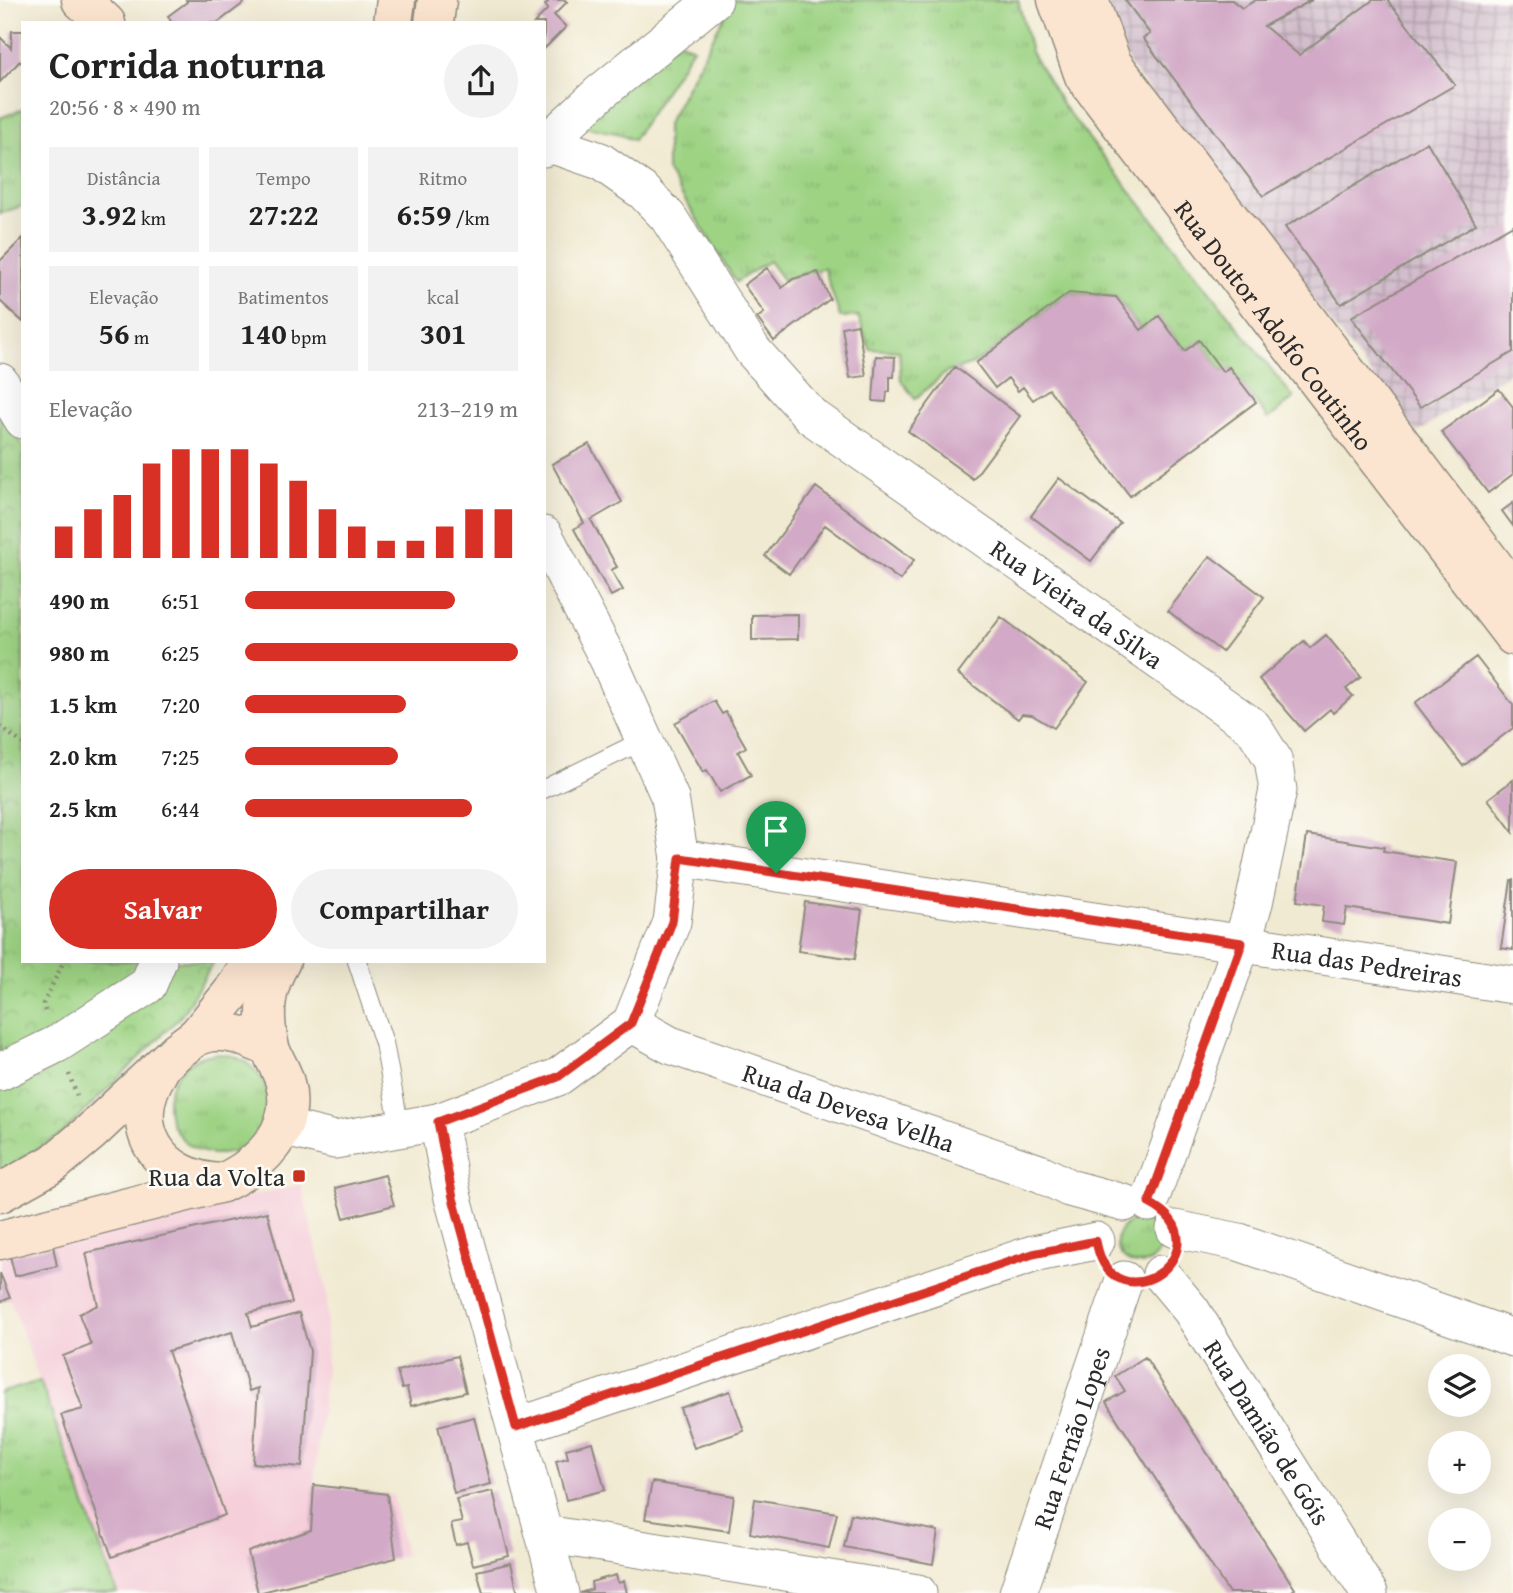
<!DOCTYPE html>
<html lang="pt">
<meta charset="utf-8">
<style>
body{margin:0;font-family:"Gentium Book Plus",serif;background:#f2f2f2;color:#222;height:100vh;display:flex;flex-direction:column;font-size:26px;white-space:nowrap}
*{box-sizing:border-box;margin:0}
p{font-size:23px;color:#767676}
.icon{flex:none;width:38px;height:38px;fill:none;stroke:currentColor;stroke-width:2;stroke-linecap:round;stroke-linejoin:round}
.map{position:relative;flex:1;overflow:hidden}
.side{position:absolute;left:21px;top:21px;width:525px;height:942px;display:flex;flex-direction:column;background:#fff;border-radius:0px;box-shadow:0 7px 28px #0002}
.side>*{flex:none}
.controls{position:absolute;left:1428px;top:1354px;display:grid;gap:14px}
.controls a{display:grid;place-items:center;width:63px;height:63px;border-radius:50%;background:#fff;box-shadow:0 7px 28px #0002;font-size:35px}
.pin{position:absolute;display:grid;place-items:center;width:60px;height:60px;color:#fff;margin:-72px -30px;border-radius:50% 50% 50% 0;rotate:-45deg;box-shadow:0 0 7px #0007}
.pin .icon{rotate:45deg}
.round{display:grid;place-items:center;flex:none;width:74px;height:74px;border-radius:37px;background:#f2f2f2}
.head{display:flex;align-items:center;justify-content:space-between;height:119px;padding:0 28px}
h1{font-size:38px;font-weight:600;line-height:52px}
.metrics{display:grid;grid-template-columns:repeat(3,1fr);gap:10px;height:119px;padding:7px 28px}
.metrics div{display:grid;align-content:center;border-radius:0px;background:#f2f2f2;text-align:center}
.metrics b{font-size:30px;font-weight:600}
.metrics small{font-size:19px;font-weight:400}
.metrics p{font-size:19px}
.chart{height:196px;padding:14px 28px}
.chart p{display:flex;justify-content:space-between}
.chart svg{width:100%;height:126px;margin-top:7px;stroke:#d93025;stroke-width:6}
.primary-button{display:flex;gap:14px;margin-top:auto;padding:14px 28px}
.primary-button a{flex:1;height:80px;border-radius:42px;background:#d93025;color:#fff;font-size:28px;font-weight:600;line-height:80px;text-align:center}
.primary-button a+a{background:#f2f2f2;color:#222}
ul{padding:0 28px;list-style:none;font-size:23px}
li{display:grid;grid-template-columns:112px 84px 1fr;align-items:center;height:52px}
li i{height:18px;border-radius:9px;background:#d93025}
.map>svg:first-child{display:block}
</style>
<div class="map">
<svg width="1513" height="1593" viewBox="0 0 1513 1593">
<defs>
<pattern id="industrial-grid" width="8" height="8" patternUnits="userSpaceOnUse" patternTransform="scale(1.75)"><rect width="8" height="8" fill="#d1bdcb"/><path d="M0 4h8M4 0v8" fill="none" stroke="#aa9aa5"/></pattern>
<pattern id="grass-tufts" width="24" height="20" patternUnits="userSpaceOnUse" patternTransform="scale(1.75)"><rect width="24" height="20" fill="#9ed384"/><path d="M3 7l-1-3M5 7V3M7 7l1-3M15 17l-1-3M17 17v-4M19 17l1-3" fill="none" stroke="#88b572"/></pattern>
<pattern id="park-crowns" width="20" height="18" patternUnits="userSpaceOnUse" patternTransform="scale(1.75)"><rect width="20" height="18" fill="#9ed384"/><path d="M2 6a3 3 0 1 1 6 0M12 15a3 3 0 1 1 6 0" fill="none" stroke="#88b572"/></pattern>
</defs>
<rect width="100%" height="100%" fill="#fdfcf7"/>
<filter id="ink" filterUnits="userSpaceOnUse"><feTurbulence type="fractalNoise" baseFrequency=".0143" numOctaves="2"/><feDisplacementMap in="SourceGraphic" scale="14" xChannelSelector="R" yChannelSelector="G"/><feConvolveMatrix kernelMatrix="1 2 1 2 8 2 1 2 1" color-interpolation-filters="sRGB"/></filter>
<filter id="wash" filterUnits="userSpaceOnUse"><feTurbulence type="fractalNoise" baseFrequency=".00686" numOctaves="4" result="noise"/><feDisplacementMap in="SourceGraphic" scale="28" xChannelSelector="R" yChannelSelector="G"/><feGaussianBlur stdDeviation="1.57" result="paint"/><feColorMatrix in="noise" values="0 0 0 0 0 0 0 0 0 0 0 0 0 0 0 0 0 1.4 0 .05"/><feComposite in="paint" operator="in"/></filter>
<g filter="url(#wash)">
<rect width="100%" height="100%" fill="#f1ead2"/>
<path fill="#f5cfda" d="M301,1184l26,107 -1,77 -12,117 79,10 12,60 -143,38h-145l-117,-321v-15z"/>
<path fill="url(#industrial-grid)" d="M1103,0h410v370l-96,63 -287,-368z"/>
<path fill="url(#grass-tufts)" stroke="#647f58" stroke-width="2" d="M733,0h285l13,52 33,55 230,291 -26,21 -38,-51 -7,4 -24,-31 -14,10 -26,-34 -18,13 -25,-33 -47,-4 -93,70 -31,10 -30,26 -14,-19 -2,-29 -29,-2 -12,-33 -18,1 -16,-49 -41,12 -14,-19 -33,21 -69,-111v-47z
M679,41l14,7 -60,92 -17,-7 -42,-8z
M23,109v96l-23,9v-96z
M168 1104a50 50 0 1 1 100 0a50 50 0 1 1-100 0Z
M1117 1242a22 22 0 1 1 44 0a22 22 0 1 1-44 0Z
M40,1381l77,212h-117v-200z"/>
<path fill="url(#park-crowns)" stroke="#647f58" stroke-width="2" d="M0,407l23,39v515h191l-32,54 -119,118 -63,40z"/>
<g id="blocks">
<path fill="#d2a9c6" d="M186,0h56l2,3 -27,20h-45l-4,-7 19,-14z
M550,0h15l2,2 -13,13 12,12 -22,22v-26h-10l14,-14 -3,-4z
M1125,0h107l10,8 14,-8h56l-48,26 35,29 74,-55h14l68,85 -192,111 -120,-158 7,-4z
M12,31h11v33l-3,-3 -20,21v-45l11,11z
M1427,142l49,82 -135,80 -56,-77z
M1513,225v127l-93,55 -69,-90z
M23,238v84l-23,-21v-40z
M767,268l15,20 11,-9 25,-7 12,27 -56,42 -17,-23 7,-5 -20,-28z
M1069,293l47,4 25,33 18,-14 26,35 14,-11 24,32 6,-5 27,35 -126,94 -81,-107 -16,11 -10,-13 -5,4 -10,-13 -13,10 -19,-25z
M858,324l8,52 -16,2 -8,-51z
M876,356l19,1 -1,20h-4v14l-3,1 -1,10 -13,-1z
M955,367l65,49 -47,63 -65,-48z
M1499,389l14,18v67l-25,19 -47,-61z
M589,444l33,58 -31,18 26,47 -6,3 12,20 -12,6 -37,-67 10,-6 -32,-59z
M1059,478l61,45 -29,38 -60,-45z
M816,487l98,73 -14,20 -75,-55 -36,49 -24,-18z
M1513,503v23l-11,-15z
M1210,556l54,41 -42,55 -54,-41z
M798,614v25l-46,1v-25z
M1001,617l87,65 -34,46 -22,-13 -10,-1 -4,5 -60,-45z
M1326,635l35,42 -15,12 7,7 -20,17 -3,-4 -26,22 -45,-52 45,-38 6,7z
M1476,657l37,48v23l-50,38 -48,-63z
M714,701l8,13 4,-2 20,35 -8,5 13,23 -31,17 -13,-22 -4,2 -28,-49z
M1513,780v52l-25,-33z
M1307,835l77,12 -1,4 74,11 -9,62 -101,-16 -3,17 -22,-3 2,-17 -27,-4z
M1511,880h2v70l-12,-2z
M805,902l57,8 -7,49 -57,-8z
M385,1175l9,30 -50,13 -9,-30z
M267,1212l25,91 -44,10 4,14 47,-14 11,38 -8,116 -49,-4 5,-75 -9,3 -17,-59 -64,19 57,164 -113,42 -51,-142 22,-6 -20,-53 28,-11 -12,-31 19,-9 -12,-52z
M53,1246l4,20 -42,10 -5,-20z
M0,1273l10,25 -10,4z
M457,1356l9,36 -55,14 -4,-18 -5,1 -5,-18z
M1145,1357l150,232 -6,4h-60l-123,-191 19,-11 -10,-15z
M730,1391l14,40 -50,17 -14,-40z
M474,1417l17,67 -37,9 -16,-67z
M592,1442l13,48 -39,10 -10,-39 12,-3 -2,-9z
M652,1482l82,14 -5,35 -84,-12z
M314,1485l73,9 9,64 -138,35 -10,-41 63,-22z
M493,1491l16,65 -36,9 -6,-23 -11,3 -5,-21 11,-2 -6,-23z
M755,1499l82,14 -8,35 -79,-15z
M851,1514l87,17 -5,33 -89,-17z
M511,1563l7,30h-35l-6,-22z
M616,1575l2,8 6,-2 3,12h-47l12,-4 -1,-7z"/>
</g>
</g>
<g filter="url(#ink)">
<use href="#blocks" fill-opacity="0" stroke="#8e8a7e" stroke-width="2"/>
<g fill="none" stroke-linecap="round" stroke-linejoin="round">
<defs>
<path id="lane" d="M544,789l100,-49
M357,961l27,82 16,86"/>
<g id="street">
<path id="s1" d="M544,142l56,19 44,31 24,25 85,134 58,65 442,311 20,32 5,31 -24,113 -12,40 -93,260"/>
<path d="M544,148l3,-6 53,-49 114,-93"/>
<path d="M0,382l23,38"/>
<path id="s2" d="M680,858l833,127"/>
<path id="s3" d="M631,1023l39,22 372,129 27,14 55,15"/>
<path d="M0,1072l57,-28 91,-59 10,-24"/>
<path d="M438,1122l15,76 107,395"/>
<path d="M282,1127l53,13 103,-18 120,-45 73,-54 41,-101 8,-64 -10,-60 -61,-137 -65,-126"/>
<path d="M1175,1229l64,13 274,96"/>
<path id="s4" d="M1161,1274l30,36 178,283"/>
<path d="M516,1427l517,-173 63,-13"/>
<path d="M545,1534l373,59"/>
<path id="s5" d="M1018,1593l106,-313"/>
</g>
<g id="secondary">
<path d="M81,0l25,23"/>
<path id="s6" d="M1057,0l27,76 429,560"/>
<path d="M1089,0l23,63 401,528"/>
<path d="M393,23l3,-23"/>
<path d="M434,23l3,-23"/>
<path d="M197,1036l34,-42 21,-33"/>
<path d="M159,1071c-36,55 0,110 63,112"/>
<path d="M0,1193l54,-30 37,-31 86,-81 20,-15 14,-4h14l14,3 30,12"/>
<path d="M0,1240l222,-57c39,-18 75,-54 63,-100 -3,-14 -14,-26 -16,-40 -6,-30 -4,-55 12,-82"/>
</g>
</defs>
<use href="#lane" stroke="#8e8a7e" stroke-width="20"/>
<use href="#street" stroke="#8e8a7e" stroke-width="39"/>
<use href="#secondary" stroke="#8e8a7e" stroke-width="41"/>
<path stroke="#8e8a7e" stroke-width="4.5" stroke-dasharray="2 5" stroke-linecap="butt" d="M0,726l23,18
M45,1011l-2,-7 21,-43
M69,1074l9,25"/>
<use href="#lane" stroke="#fff" stroke-width="18"/>
<use href="#street" stroke="#fff" stroke-width="37"/>
<use href="#secondary" stroke="#fce5d0" stroke-width="38"/>
</g>
</g>
<g fill="none" stroke-linecap="round" stroke-linejoin="round" filter="url(#ink)">
<defs>
<path id="route" d="M680,858l562,85 -93,260c83,43 -36,131 -53,38l-63,13 -517,173 -63,-229 -15,-76 120,-45 73,-54 41,-101z"/>
</defs>
<use href="#route" stroke="#fff" stroke-width="14"/>
<use href="#route" stroke="#d93025" stroke-width="9"/>
</g>
<rect fill="#c8321e" stroke="#fdfcf7" stroke-width="2.5" x="292" y="1169" width="14" height="14" rx="3.5"/>
<g text-anchor="middle" dominant-baseline="central" stroke-width="5" stroke-linejoin="round" paint-order="stroke">
<g font-size="26" fill="#2b2b2b" stroke="#fdfcf7">
<text stroke="none"><textPath href="#s6" startOffset="394">Rua Doutor Adolfo Coutinho</textPath></text>
<text stroke="none"><textPath href="#s1" startOffset="719">Rua Vieira da Silva</textPath></text>
<text stroke="none"><textPath href="#s2" startOffset="695">Rua das Pedreiras</textPath></text>
<text stroke="none"><textPath href="#s3" startOffset="234">Rua da Devesa Velha</textPath></text>
<text stroke="none"><textPath href="#s4" startOffset="191">Rua Damião de Góis</textPath></text>
<text stroke="none"><textPath href="#s5" startOffset="164">Rua Fernão Lopes</textPath></text>
</g>
<g font-size="26" fill="#2b2b2b" stroke="#fdfcf7" text-anchor="end">
<text x="285" y="1176">Rua da Volta</text>
</g>
</g>
</svg>
<div class="controls">
<a><svg class="icon" aria-label="layers" viewBox="0 0 24 24"><path d="M12 4l9 5-9 5-9-5zM3 14l9 5 9-5"/></svg></a>
<a>+</a>
<a>−</a>
</div>
<div class="pin" style="left:776px;top:873px;background:#1e9e55"><svg class="icon" aria-label="arrive" viewBox="0 0 24 24"><path d="M6 21V4h12l-3 4 3 4H6"/></svg></div>
<section class="side">
<div class="head"><div><h1>Corrida noturna</h1><p>20:56 · 8 × 490 m</p></div><a class="round"><svg class="icon" aria-label="share" viewBox="0 0 24 24"><path d="M12 15V3M7 8l5-5 5 5M5 13v7h14v-7"/></svg></a></div>
<div class="metrics">
<div><p>Distância</p><b>3.92<small> km</small></b></div>
<div><p>Tempo</p><b>27:22</b></div>
<div><p>Ritmo</p><b>6:59<small> /km</small></b></div>
</div>
<div class="metrics">
<div><p>Elevação</p><b>56<small> m</small></b></div>
<div><p>Batimentos</p><b>140<small> bpm</small></b></div>
<div><p>kcal</p><b>301</b></div>
</div>
<div class="chart"><p><span>Elevação</span>213–219 m</p>
<svg viewBox="0 0 160 44" preserveAspectRatio="none"><path d="M5 44V33M15 44V27M25 44V22M35 44V11M45 44V6M55 44V6M65 44V6M75 44V11M85 44V17M95 44V27M105 44V33M115 44V38M125 44V38M135 44V33M145 44V27M155 44V27"/></svg>
</div>
<ul>
<li><b>490 m</b>6:51<i style="width:77%"></i></li>
<li><b>980 m</b>6:25<i style="width:100%"></i></li>
<li><b>1.5 km</b>7:20<i style="width:59%"></i></li>
<li><b>2.0 km</b>7:25<i style="width:56%"></i></li>
<li><b>2.5 km</b>6:44<i style="width:83%"></i></li>
</ul>
<div class="primary-button"><a>Salvar</a><a>Compartilhar</a></div>
</section>
</div>
